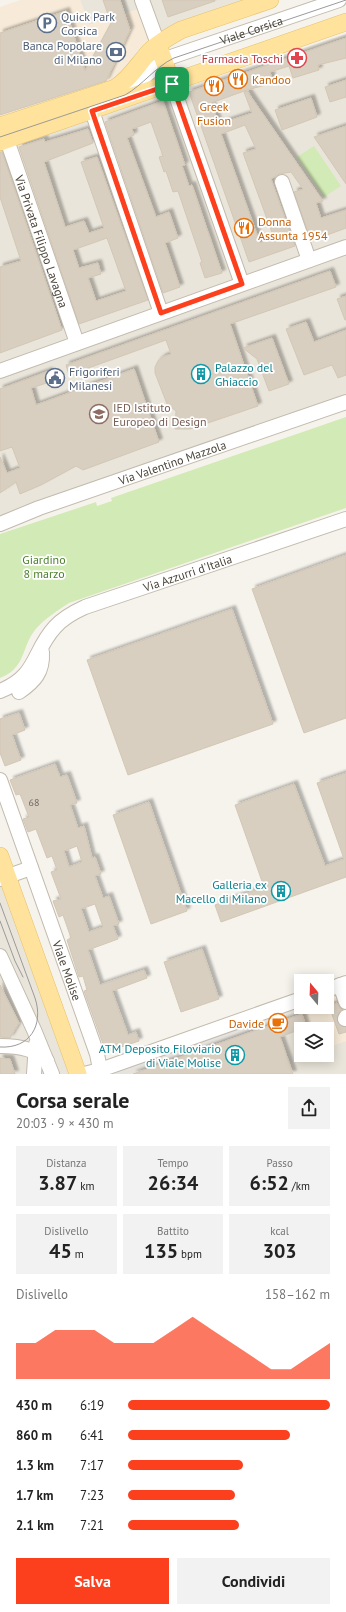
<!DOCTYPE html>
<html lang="it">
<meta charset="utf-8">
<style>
body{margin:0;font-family:"PT Sans",sans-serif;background:#f2f2f2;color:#222;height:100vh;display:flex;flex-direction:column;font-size:15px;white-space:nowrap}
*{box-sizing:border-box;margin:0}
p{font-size:13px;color:#767676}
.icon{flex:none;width:22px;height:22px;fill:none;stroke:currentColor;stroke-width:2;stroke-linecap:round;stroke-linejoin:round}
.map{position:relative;height:1074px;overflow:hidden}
.panel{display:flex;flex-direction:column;background:#fff;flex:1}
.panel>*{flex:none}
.needle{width:26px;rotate:341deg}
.controls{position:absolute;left:294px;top:974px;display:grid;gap:8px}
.controls a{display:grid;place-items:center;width:40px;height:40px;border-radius:0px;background:#fff;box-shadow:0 2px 10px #0003;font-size:20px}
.pin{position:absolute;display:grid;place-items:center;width:34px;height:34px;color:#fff;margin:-17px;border-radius:8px;box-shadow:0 2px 6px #0006}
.round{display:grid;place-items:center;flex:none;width:42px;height:42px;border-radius:0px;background:#f2f2f2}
.headline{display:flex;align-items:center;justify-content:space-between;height:68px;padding:0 16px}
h1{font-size:22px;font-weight:600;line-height:30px}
.figures{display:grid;grid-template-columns:repeat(3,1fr);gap:6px;height:68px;padding:4px 16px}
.figures div{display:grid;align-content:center;border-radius:0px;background:#f2f2f2;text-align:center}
.figures b{font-size:20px;font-weight:600}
.figures small{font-size:11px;font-weight:400}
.figures p{font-size:11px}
.chart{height:112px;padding:8px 16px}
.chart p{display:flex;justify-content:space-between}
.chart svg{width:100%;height:72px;margin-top:4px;fill:#fc3f1d;opacity:.7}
.action{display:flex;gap:8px;margin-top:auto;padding:8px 16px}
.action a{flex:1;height:46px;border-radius:0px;background:#fc3f1d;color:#fff;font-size:16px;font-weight:600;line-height:46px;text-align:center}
.action a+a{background:#f2f2f2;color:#222}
ul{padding:0 16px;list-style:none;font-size:13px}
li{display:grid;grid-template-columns:64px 48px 1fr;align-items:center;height:30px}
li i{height:10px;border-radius:5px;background:#fc3f1d}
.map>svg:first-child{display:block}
</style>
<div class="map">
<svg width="346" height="1074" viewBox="0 0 346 1074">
<defs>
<filter id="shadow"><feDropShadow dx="3.5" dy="-3.5" stdDeviation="1" flood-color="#0004"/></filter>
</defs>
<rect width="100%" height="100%" fill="#f6f3ec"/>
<path fill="#eae5da" d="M80,0h181l-103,43 -13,-36 -56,18z
M346,34v365l-346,120v-370z
M0,862l75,212h-75z
M298,1002l9,27h-6v26h26v-8l19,-6v33h-53l-22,-62z"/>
<path fill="#f7ead8" d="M20,0h60l9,25 53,-17 16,36 -31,33 -127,47v-117z
M346,985v56l-19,6v-18h-20l-9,-27 3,-1v6h26v-15z"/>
<path fill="#e6e2dd" d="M271,1012l22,62h-197z"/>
<path fill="#d2eab5" d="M314,146l27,40 -17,11 -27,-40z
M346,417v91l-277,95c-12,8 -25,16 -34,27 -14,18 -9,38 -35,48v-144l96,-32 1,4 15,-5 -1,-3z"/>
<path fill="#d8cfc1" stroke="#d3c7b4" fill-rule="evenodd" filter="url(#shadow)" d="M103,0h17l10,30 -24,51 -106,34v-82l66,-22 19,60 26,-48z
M162,0h53v1l-47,16z
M346,38v20l-28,7 1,5 -26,8 -4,-12 -19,6 3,11 -26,7 -36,13 8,21 33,-11 -8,-21 3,-1 76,110 -7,2 5,15 25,-8v18l-35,13 -17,-49 9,-3 -12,-17 -12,2 -8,5 24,67 -46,16 -60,-170zM245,125l11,24 -13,4 31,85 -14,5 -39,-109z
M346,80v17l-16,5 -5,-15z
M311,98l6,19 -35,13 -7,-20z
M163,101l22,64 -3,1 7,20 3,-1 30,88 -17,5 -5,-15 2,-1 -24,-71 -5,1 -7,-21 -2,1 -5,-15 4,-1 -12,-34 -19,7 2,6 -7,3 29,79 13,-5 9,26 -13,5 15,44 -17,6 -58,-171z
M346,126v58l-32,-47z
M88,129l5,14 -49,19 21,65 19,-6 5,12 15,-5 -23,-66 16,-5 51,143 -69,24 -60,-177 25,-8 1,3zM107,238l19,53 -30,10 -8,-23 13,-4 -3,-11 -19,5 -6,-18z
M0,152h2l60,178 -62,23v-86l21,-6 -21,-64z
M330,271l6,16 -106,37 28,82 -68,23h-15l1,-18 -9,-7 -12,-31v-6l3,-6 5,-4 8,-3 -5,-14 -97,35 -3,-10z
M346,296v24h-1l-8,-21z
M306,322l8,20 32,-12v45l-8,3 -6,-13 -28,10 -18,-46z
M272,338l17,46 -20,7 -12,-32 -14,-11z
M134,369l25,73 -76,28 -7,-4 -35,19 -21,9 -4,-12 -16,11v-36l7,16 13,-5 -8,-21 -12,4v-62l49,-18 4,10 -22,7 5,17z
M346,555v163l-42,15 -52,-144z
M232,609l41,115 -145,51 -41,-115z
M19,713l6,17 -13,5 9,25 -16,6 -5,-13v-34z
M55,764l5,13 7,-2 10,28 -7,2 8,23 6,-2 8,32 3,-1 6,17 -6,2 8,22 6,-2 10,28 -6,2 5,13 -30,11 12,35 44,-15 3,8 -35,13 16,44 8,-3 3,9 -33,11 -22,-61 3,-1 -4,-14 -4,1 -12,-37 4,-2 -8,-23 -4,2 -6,-16 8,-2 -10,-27 6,-2 -5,-14 -5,2 -11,-29 -8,3 -5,-13 6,-2 -9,-23 -4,1 -6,-15zM77,846l5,16 -13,5 -5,-16zM95,904l8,23 -14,5 -8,-23z
M346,773v104l-125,45 -6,-17 49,-18 -29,-82 59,-21 31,82 19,-7 -27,-76z
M149,802l38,109 -36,13 -38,-109z
M202,949l17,50 -38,13 -17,-50z
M0,985l19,38 -9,15 -10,-1z
M337,1003l4,7 -4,6 1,7 8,4v5l-7,2 -10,-28z
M302,1014l4,13 -26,10 13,37h-160z
M0,1058l10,1 5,15h-15z"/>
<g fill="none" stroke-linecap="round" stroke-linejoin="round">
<defs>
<g id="minor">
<path d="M142,0l16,44"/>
<path d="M172,84l70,200"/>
<path id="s1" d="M118,95c21,-9 33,-28 53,-38l168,-57"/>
<path d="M92,111l69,202"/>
<path id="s2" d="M7,140l70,203"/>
<path d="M282,182l27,78"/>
<path d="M0,371l346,-124"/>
<path id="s3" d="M0,524l39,-16 307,-106"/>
<path id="s4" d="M0,691c38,-15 32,-39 55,-64 8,-9 19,-15 30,-20l261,-88"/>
<path d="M19,692c16,-11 24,-20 23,-40"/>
<path id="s5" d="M0,780l97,274 4,20"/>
<path d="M0,879l31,-11"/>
<path d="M0,956l34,74 18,44"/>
<path d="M340,985l6,17"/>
<path d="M327,990l19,-7"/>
<path d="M345,1019l1,-2"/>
<path d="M0,1046c16,0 36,2 47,15"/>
<path d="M34,1074l2,-30"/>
<path d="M84,1074l16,-4 201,-71"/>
</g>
<path id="major" d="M158,44l14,40
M0,126l115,-38c15,-9 23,-24 35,-37 9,-9 20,-15 31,-21l89,-30
M0,142l346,-120
M0,856l78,218"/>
</defs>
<use href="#minor" stroke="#c2bbae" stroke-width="16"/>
<use href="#major" stroke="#e6c16a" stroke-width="18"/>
<use href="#minor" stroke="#fff" stroke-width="14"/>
<use href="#major" stroke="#ffe39c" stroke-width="17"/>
<path stroke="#9a9a9a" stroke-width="1" d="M0,137l125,-42c18,-10 30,-28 49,-37l172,-58
M0,903l35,95c9,27 -5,51 -35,49
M0,921l15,40 8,16"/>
</g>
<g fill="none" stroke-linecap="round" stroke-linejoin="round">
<defs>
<path id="route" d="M172,84l70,200 -81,29 -69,-202z"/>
</defs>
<use href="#route" stroke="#fff" stroke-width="8"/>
<use href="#route" stroke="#fc3f1d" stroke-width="5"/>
</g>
<defs>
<symbol id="parking-ring" viewBox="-11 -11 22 22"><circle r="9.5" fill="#fff" stroke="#5c6f8a" stroke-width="1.5"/><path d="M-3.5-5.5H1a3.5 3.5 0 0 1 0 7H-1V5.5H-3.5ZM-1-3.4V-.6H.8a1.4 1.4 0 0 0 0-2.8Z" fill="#5c6f8a"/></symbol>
<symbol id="bank-ring" viewBox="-11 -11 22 22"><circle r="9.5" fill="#fff" stroke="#5c6f8a" stroke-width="1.5"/><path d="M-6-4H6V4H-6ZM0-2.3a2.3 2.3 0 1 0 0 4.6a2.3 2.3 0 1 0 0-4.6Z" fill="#5c6f8a"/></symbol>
<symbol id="pharmacy-ring" viewBox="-11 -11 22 22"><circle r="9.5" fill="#fff" stroke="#e0444e" stroke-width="1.5"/><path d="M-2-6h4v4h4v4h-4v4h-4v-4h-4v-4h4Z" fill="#e0444e"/></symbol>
<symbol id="restaurant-ring" viewBox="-11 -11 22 22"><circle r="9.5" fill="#fff" stroke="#e8710a" stroke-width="1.5"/><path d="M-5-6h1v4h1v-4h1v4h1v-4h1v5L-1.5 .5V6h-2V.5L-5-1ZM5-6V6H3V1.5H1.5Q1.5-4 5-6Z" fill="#e8710a"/></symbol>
<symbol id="building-ring" viewBox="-11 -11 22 22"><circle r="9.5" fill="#fff" stroke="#0f9aa8" stroke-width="1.5"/><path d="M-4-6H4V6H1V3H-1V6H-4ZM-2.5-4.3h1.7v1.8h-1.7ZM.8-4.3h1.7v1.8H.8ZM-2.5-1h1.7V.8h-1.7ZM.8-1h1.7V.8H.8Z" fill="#0f9aa8"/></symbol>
<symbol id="civic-ring" viewBox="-11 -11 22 22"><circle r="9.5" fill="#fff" stroke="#5c6f8a" stroke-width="1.5"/><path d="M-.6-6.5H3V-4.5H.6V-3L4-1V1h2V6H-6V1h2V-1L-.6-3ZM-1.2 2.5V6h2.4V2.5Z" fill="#5c6f8a"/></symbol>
<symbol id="school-ring" viewBox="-11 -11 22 22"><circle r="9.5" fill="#fff" stroke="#8d6e63" stroke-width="1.5"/><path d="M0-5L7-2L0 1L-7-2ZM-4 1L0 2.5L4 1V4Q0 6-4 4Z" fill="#8d6e63"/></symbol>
<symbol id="cafe-ring" viewBox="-11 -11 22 22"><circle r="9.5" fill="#fff" stroke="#e8710a" stroke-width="1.5"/><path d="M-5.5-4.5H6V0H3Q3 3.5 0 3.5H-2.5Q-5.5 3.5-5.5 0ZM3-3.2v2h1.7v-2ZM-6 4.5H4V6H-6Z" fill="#e8710a"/></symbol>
</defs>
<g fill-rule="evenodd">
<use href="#parking-ring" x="36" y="12" width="22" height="22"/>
<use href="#bank-ring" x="105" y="41" width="22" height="22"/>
<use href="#pharmacy-ring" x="286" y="47" width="22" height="22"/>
<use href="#restaurant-ring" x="227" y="68" width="22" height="22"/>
<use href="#restaurant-ring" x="203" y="75" width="22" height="22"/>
<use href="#restaurant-ring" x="233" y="217" width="22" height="22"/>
<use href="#building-ring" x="190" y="363" width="22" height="22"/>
<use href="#civic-ring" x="44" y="367" width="22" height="22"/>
<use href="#school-ring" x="88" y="403" width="22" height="22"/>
<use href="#building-ring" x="270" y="880" width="22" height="22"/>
<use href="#cafe-ring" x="267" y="1012" width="22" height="22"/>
<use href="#building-ring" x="224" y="1044" width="22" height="22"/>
</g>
<g text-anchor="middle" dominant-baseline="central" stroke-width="3.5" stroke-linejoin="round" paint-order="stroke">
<g font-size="10" fill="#6e675b">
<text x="34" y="802">68</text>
</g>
<g font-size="12" fill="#4e5e75" stroke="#fff" text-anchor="start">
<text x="61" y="16">Quick Park<tspan x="61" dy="14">Corsica</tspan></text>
<text x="102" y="45" text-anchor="end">Banca Popolare<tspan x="102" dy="14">di Milano</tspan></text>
<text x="69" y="371">Frigoriferi<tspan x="69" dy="14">Milanesi</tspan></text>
</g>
<g font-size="12" fill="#4b4439" stroke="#fff">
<text stroke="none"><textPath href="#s1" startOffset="150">Viale Corsica</textPath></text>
<text stroke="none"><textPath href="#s2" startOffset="107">Via Privata Filippo Lavagna</textPath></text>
<text stroke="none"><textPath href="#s3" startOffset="183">Via Valentino Mazzola</textPath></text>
<text stroke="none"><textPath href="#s4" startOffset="231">Via Azzurri d'Italia</textPath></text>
<text stroke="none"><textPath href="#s5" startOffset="202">Viale Molise</textPath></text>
</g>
<g font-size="12" fill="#be3a42" stroke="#fff" text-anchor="end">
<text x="283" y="58">Farmacia Toschi</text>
</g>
<g font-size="12" fill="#c56008" stroke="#fff" text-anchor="start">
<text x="252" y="79">Kandoo</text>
<text x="214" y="106" text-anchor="middle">Greek<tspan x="214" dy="14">Fusion</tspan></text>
<text x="258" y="221">Donna<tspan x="258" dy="14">Assunta 1954</tspan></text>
<text x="264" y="1023" text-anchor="end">Davide</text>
</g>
<g font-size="12" fill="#0d838f" stroke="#fff" text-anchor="end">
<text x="215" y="367" text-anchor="start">Palazzo del<tspan x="215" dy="14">Ghiaccio</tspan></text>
<text x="267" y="884">Galleria ex<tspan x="267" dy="14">Macello di Milano</tspan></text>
<text x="221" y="1048">ATM Deposito Filoviario<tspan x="221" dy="14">di Viale Molise</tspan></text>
</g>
<g font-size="12" fill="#785e54" stroke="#fff" text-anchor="start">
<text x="113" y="407">IED Istituto<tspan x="113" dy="14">Europeo di Design</tspan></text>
</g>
<g font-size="12" fill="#4a7f2a" stroke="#fff">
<text x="44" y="559">Giardino<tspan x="44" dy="14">8 marzo</tspan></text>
</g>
</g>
</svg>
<div class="controls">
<a><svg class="needle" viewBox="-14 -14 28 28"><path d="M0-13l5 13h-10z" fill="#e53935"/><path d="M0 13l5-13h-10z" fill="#767676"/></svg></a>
<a><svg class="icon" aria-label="layers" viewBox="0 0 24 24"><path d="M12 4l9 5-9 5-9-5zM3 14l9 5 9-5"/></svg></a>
</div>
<div class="pin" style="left:172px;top:84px;background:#1e9e55"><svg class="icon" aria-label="arrive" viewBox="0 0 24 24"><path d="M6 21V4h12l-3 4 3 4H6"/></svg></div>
</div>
<section class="panel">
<div class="headline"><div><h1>Corsa serale</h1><p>20:03 · 9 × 430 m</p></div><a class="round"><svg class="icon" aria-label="share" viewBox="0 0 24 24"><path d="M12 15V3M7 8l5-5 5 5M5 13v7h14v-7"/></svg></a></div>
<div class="figures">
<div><p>Distanza</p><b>3.87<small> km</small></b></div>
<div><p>Tempo</p><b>26:34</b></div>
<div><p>Passo</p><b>6:52<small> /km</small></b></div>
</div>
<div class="figures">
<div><p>Dislivello</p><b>45<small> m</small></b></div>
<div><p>Battito</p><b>135<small> bpm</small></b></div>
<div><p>kcal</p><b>303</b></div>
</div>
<div class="chart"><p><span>Dislivello</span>158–162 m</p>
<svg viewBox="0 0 160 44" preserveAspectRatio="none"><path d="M0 44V22L10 22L20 14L30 14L40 14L50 22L60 22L70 22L80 14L90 6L100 14L110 22L120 30L130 38L140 38L150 30L160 22V44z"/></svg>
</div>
<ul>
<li><b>430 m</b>6:19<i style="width:100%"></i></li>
<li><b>860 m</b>6:41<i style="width:80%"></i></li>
<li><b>1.3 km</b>7:17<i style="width:57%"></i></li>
<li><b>1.7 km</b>7:23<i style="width:53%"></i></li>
<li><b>2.1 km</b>7:21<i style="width:55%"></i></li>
</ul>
<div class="action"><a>Salva</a><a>Condividi</a></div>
</section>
